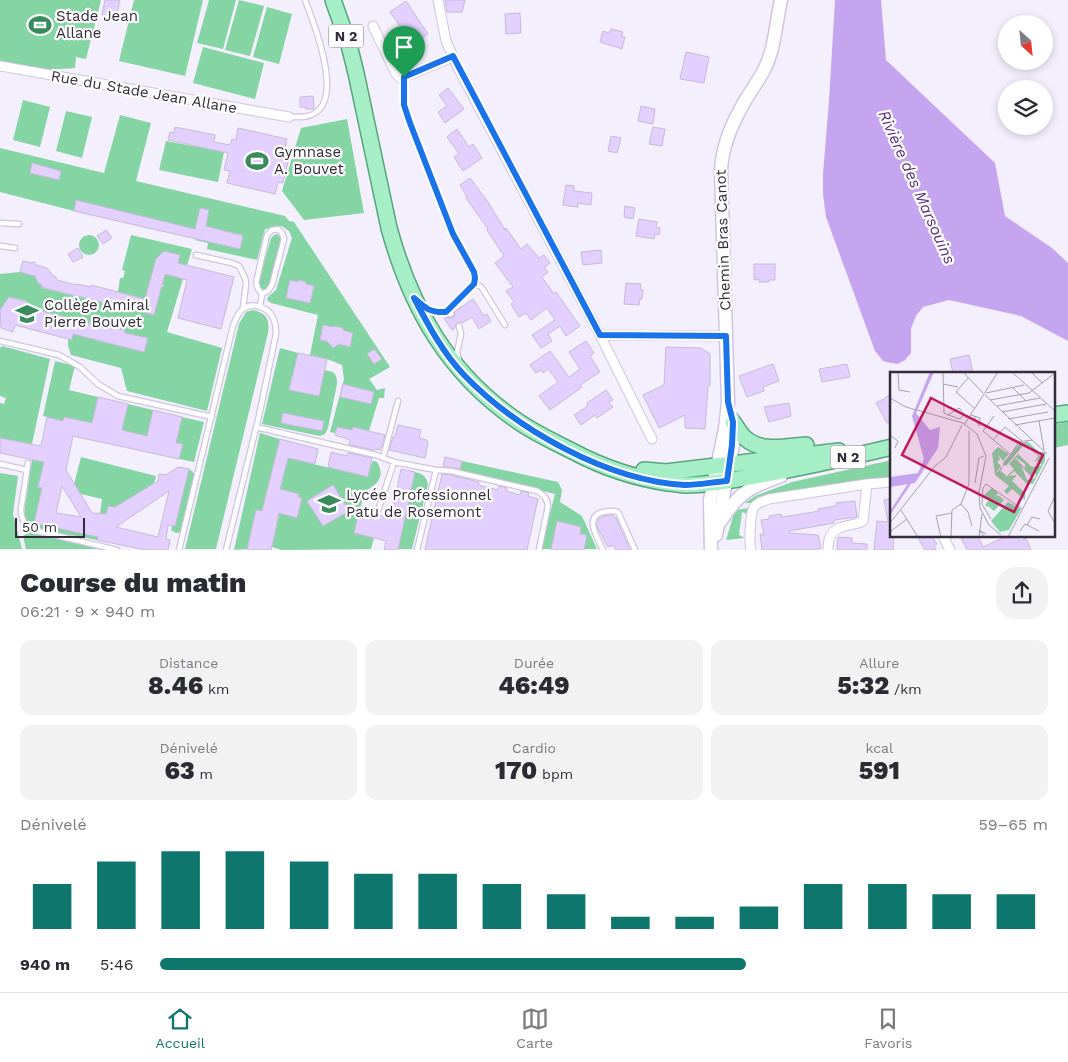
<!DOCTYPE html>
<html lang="fr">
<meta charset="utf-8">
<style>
body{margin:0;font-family:"Work Sans",sans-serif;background:#f2f2f3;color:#2b2b33;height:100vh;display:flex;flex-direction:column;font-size:19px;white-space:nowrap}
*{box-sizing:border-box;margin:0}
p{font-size:16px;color:#7c7c81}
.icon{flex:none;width:28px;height:28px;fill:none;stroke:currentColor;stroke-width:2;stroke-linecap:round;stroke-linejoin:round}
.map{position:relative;height:550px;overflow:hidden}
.side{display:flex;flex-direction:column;background:#fff;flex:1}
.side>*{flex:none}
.needle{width:32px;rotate:153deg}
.buttons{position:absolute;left:998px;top:15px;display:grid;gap:10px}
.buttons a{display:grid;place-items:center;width:55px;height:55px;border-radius:50%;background:#fff;box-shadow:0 2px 8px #0003;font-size:25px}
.scale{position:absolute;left:15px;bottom:12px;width:70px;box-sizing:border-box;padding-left:5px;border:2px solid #322d39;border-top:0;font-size:14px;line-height:18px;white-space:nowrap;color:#322d39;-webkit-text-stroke:4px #fff;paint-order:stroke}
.pin{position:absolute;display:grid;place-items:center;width:42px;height:42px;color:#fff;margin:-51px -21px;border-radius:50% 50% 50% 0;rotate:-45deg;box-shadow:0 0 5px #0007}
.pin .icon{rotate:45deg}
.round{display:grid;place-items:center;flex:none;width:52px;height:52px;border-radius:20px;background:#f2f2f3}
.overview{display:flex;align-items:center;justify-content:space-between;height:85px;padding:0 20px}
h1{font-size:28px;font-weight:800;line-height:38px}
.metrics{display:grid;grid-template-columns:repeat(3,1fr);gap:8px;height:85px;padding:5px 20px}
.metrics div{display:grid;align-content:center;border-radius:12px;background:#f2f2f3;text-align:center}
.metrics b{font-size:25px;font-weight:800}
.metrics small{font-size:14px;font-weight:400}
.metrics p{font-size:14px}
.chart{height:140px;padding:10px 20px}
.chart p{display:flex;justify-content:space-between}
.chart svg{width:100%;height:90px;margin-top:5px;stroke:#0f766e;stroke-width:6}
ul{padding:0 20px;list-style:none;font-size:16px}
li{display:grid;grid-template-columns:80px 60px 1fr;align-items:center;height:38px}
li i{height:12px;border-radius:6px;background:#0f766e}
.dock{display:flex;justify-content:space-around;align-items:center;height:70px;border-top:1px solid #e1e1e2;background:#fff;font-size:14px;color:#7c7c81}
.dock a{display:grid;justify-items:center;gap:2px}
.dock .active{color:#0f766e}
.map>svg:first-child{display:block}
</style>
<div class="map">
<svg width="1068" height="550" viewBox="0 0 1068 550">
<rect width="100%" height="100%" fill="#f4effc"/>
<path fill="#85d4a3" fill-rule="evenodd" d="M0,0h101l-15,59 -10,-2 -1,11 -30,2 -45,-9z
M134,0h69l-18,76 -66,-15z
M209,0h27l-13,49 -26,-6z
M239,0l25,6 -14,50 -25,-6z
M267,7l25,7 -13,50 -26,-7z
M203,47l61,16 -9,36 -62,-16z
M23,100l27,7 -10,40 -27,-7z
M66,111l26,6 -10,41 -26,-7z
M120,115l31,8 -15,58 149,35 4,5 5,1 96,145 -21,12 8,11 8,-2 -1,10h-5l-10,33 -15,-4 -3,9 -14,-9 -2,6 -5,-1 14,-53 -2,-14 -15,-6 -17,-4 8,-40 -47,-12 -4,-3 1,-3 8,-7 16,-52 -3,-7 -7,-5 -17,3 -8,31 -50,-11 1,-6 -13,-3 3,-10 -122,-29 -2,10 -74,-19v-44l104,25zM32,163l29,8 -2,9 -29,-7zM211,228l32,7 -3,14 -32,-7zM298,280l8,2v2l8,2 -4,17 -5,-1 1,-4 -8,-16zM323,325l10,2 1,-1 9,2v2l10,3 -3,14 -14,-3v2l-3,2 -1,-5 -12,-3zM343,384l31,8 -3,12 -30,-7z
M347,119l17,94 -60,7 -22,-29 19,-63z
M166,141l58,11 -6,30 -59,-12z
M277,234l3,3 1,4 -12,45 -4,3 -4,1 -2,-3 -1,-4 13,-45 3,-3z
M131,235l61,14 -25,83 55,16 -15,63 -80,-20 -6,-23 -50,-13 -3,-9v-7h4l4,-19 -50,-13 1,-6 -18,-4 -9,13v-36l20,-2 17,5 2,6 3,2v3l112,27 7,-28 3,-1 -2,-2 3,-10 10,2 -10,-18 -4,-5 -2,3 3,4 -6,-1 -11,40 -27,-7 2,-14h3l2,-7 -3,-1zM83,322l9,2v2l13,2 1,-2 4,1v2l15,1v3l8,2v1l14,2 -3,14 -49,-12 -1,-2 -14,-2z
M79 245a10 10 0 1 1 20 0a10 10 0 1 1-20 0Z
M253,310c14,3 17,10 15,23l-52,216h-31l54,-225 7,-12z
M2,346l48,13 -18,85 -32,-6v-35l4,1 2,-6 -6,-2v-48z
M280,348l18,5 -2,10 37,9c4,4 4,7 4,12l-9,44 -3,6 -5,2 -58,-12zM292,376l30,7 -3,13 -30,-6zM283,413l40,8 -1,10 -41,-8z
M55,361l20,5 -6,24 29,7 -3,13 30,6 3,-12 25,6 -3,14 29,7 3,-14 22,5 -10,40 -15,-3 3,-15 -117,-27 -2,4 -20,-5z
M1068,422v23l-14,3v-23z
M260,433l20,6 -18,72 -6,-1 -9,39 -13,1z
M81,457l75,19 -2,7 -48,31 -6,-1 2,-14 -21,-5 -7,-10z
M288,458l80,19 4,-15 2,-1 3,1c8,13 2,22 -11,28l-7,21 -5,22 20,5 -3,11 -89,1 -10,-3 7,-32 -5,-1zM333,485l16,26 -26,15 -16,-25zM285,491l14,3 -1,3 4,1 -5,19 -21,-4z
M32,460l12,2 -6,25 4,1 -7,35 63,14 -1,3 -58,-11 -8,-3 -3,-2 -4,-10z
M892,460v17l-134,20 -6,6h-7l10,-7 37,-14z
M462,461l96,21 4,8 -2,12 22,14 15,33h-13l3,-13 -7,-2 1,-7 -23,-6 -7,28h-10l14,-55 -95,-24z
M189,469l3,2 4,6 -15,55 -5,1 -5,-3 1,-4h3z
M415,472c8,2 11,4 13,12l-16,65h-14z
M0,473l18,3 -5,38 9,35h-22z
M749,508v7l-7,-3 -3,23 6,3 -19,2 9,-30z
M29,532l74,17h-77l-3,-13z"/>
<path fill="#c5a5ef" d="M835,0h46l5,60 109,103 10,53 47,32 16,15v78l-47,-25 -72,-16 -26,7 -7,9 -5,12v25l-6,7 -7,4 -7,-1 -8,-2 -8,-10 -49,-134 -3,-23v-20l6,-73z"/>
<path fill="#e3d0fe" stroke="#c6bad9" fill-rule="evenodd" d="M105,0h15l-4,18 -14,-3z
M445,0h20l-3,12h-15z
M406,1l22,33 -13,9 -11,-16 -2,2 -12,-17z
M520,13l1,20 -15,1 -1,-20z
M611,29l12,3 -2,4 4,1 -3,12 -22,-7 3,-11 6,2z
M686,52l23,5 -5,26 -24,-4z
M448,88l16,21 -19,14 -7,-11 9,-6 -8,-11z
M313,96l1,13h-8v-2h-6v-10z
M641,106l14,3 -2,15 -15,-3z
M175,127l40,8 -1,7 16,3 2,-6 4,1 2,-12 49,11 -3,13 6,1 -7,30 -5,-1 -3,12 -48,-11 3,-12 -6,-1 4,-17 -60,-13 2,-8 4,1z
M653,127l12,2 -3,17 -13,-2z
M457,129l12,18 4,-3 9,14 -19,13 -9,-14 5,-3 -12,-17z
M611,136l10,2 -4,15 -9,-2z
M32,163l29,8 -2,9 -29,-7z
M470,178l18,24 17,28 1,-2 15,21 6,-5 12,14 5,-3 6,8 -6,4 4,5 -6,5 12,17 2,-2 24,34 -14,10 -6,-10 -12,8 4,7 -11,7 -9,-13 23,-15 -8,-12 -16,12 -5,-7 -7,4 -8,-13 3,-2 -8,-11 7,-4 -18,-24 9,-7 -17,-26 1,-1 -22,-31 1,-1 -7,-12z
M566,185l8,1v5l18,2 -1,12 -13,-2v4l-15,-2z
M76,200l119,29 5,-21 9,2 -3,16 37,10 -3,13 -166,-38z
M625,206l10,2 -2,11 -9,-2z
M639,219l18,3 -1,5 4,1 -1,7 -4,-1 -1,5 -18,-3z
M106,230l6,8 -9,6 -6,-8z
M78,248l5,9 -10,5 -5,-8z
M601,250l1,13 -19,2 -2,-13z
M164,251l16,4 -2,8 56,14 -13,52 -43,-11 9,-38 -22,-6 -11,41 -113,-28 1,-2 -4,-2 -3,-7 -15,-4 3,-11 8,2 3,-1 2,3 11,3 7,9 1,-1 2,4 19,5v-1l15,3v-2l54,14 11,-40z
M754,264h21v16h-6v2h-10v-3l-5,1z
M290,280l8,2v-2l8,2v2l8,2 -4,17 -24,-5z
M626,283l15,1 -1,6h3l-1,9h-2l-1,6 -15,-1z
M9,297l18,5 -1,5 51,13 -1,1 16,4 33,5v3l23,5 -4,14 -71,-18 -1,6 -57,-15 -2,7 -12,-4 -1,-18z
M473,299l11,17 3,-2 4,7 -12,8 -7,-12 -10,6 -2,-1 -3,1 -2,2v3l-3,2 -8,-12 2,-1 4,1 4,-1 1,-3 -1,-2z
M323,325l10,2 1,-1 9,2v2l10,3 -3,14 -11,-3 -6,4 -6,-7 -7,-1z
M586,341l8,12 -4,3 10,16 -20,13 2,2 -32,23 -11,-14 19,-14 -10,-13 -5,4 -2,-3 -5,3 -6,-8 20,-14 19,26 11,-8 -11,-17z
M666,347l35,1 9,6v32h-2l-3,43 -20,-1v-13l-26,13 -16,-33 21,-10z
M374,349l8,10 -8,5 -7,-10z
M298,353l29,6 -8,37 -30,-6z
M969,355l4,18h-20l-3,-14z
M773,364l6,17 -16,6 1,4 -17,6 -8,-21z
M847,364l3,13 -28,5 -3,-13z
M343,384l31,8 -3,12 -31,-7z
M606,390l7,10 -4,2 4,5 -16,11 -2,-3 -14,10 -7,-10 14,-9 -1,-3z
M892,394v27l-5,2 -11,-20z
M98,397l30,7 -6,26 25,6 6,-26 29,7 -6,26 7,1 -4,15 -106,-23 -7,34 26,43 14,1 2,-8 7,1 43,-26 1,-7 7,1 12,-8 11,2 -14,57 -7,-1 -2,14 4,1 -2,10h-23l-48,-10 1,-3 -64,-14 8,-35 -4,-1 6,-25 -44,-9v-15l41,8 6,-29 16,4 1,-4 28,6zM62,486l19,31 -25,-4zM169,491l-11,46 -42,-10z
M789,403l2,13 -22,6 -5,-15z
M283,413l41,8 -2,10 -41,-8z
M398,425l23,5 -2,8 8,2v2l1,1 -3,15 -36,-8 4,-13h2z
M337,427l15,3 1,-3 32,8 -4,13h-1v2l-5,-1 -1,1 -25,-5 1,-5 -15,-5z
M280,439l38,10 -3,15 -27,-6 -8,31 19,5 -1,3 4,1 -5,20 -18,-5 -8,37h-24l9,-40 6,1z
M331,452l16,4 1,-3 24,5 -4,19 -40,-10z
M445,457l17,4 -2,8 -17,-3z
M401,469l14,3 -17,78h-14l2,-9 -32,-8 5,-22 32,7z
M442,474l8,1 29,7 -1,3 20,5 1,-4 8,2 -1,3 14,4 1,-4 8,2 -1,3 10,3 -11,51h-102z
M333,485l16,26 -26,15 -16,-25z
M891,498l1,38h2l-1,14h-19l3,-29 11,1 -4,-22z
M855,501l2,16 -23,3v3l-45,8v2l29,2 3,13 -4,2h-55l-2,-16 4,1 -3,-15 8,-1v-3l12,-2 1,3 20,-3 17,-3 -1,-2 18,-3v-3z
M612,515l4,3 14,32h-14l-3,-5 -5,2 -11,-20v-4l2,-4 5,-3z
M557,521l24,6 -1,7 7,1 -3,15h-33z
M917,536h15l5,8 -3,2 2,4h-11z
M960,536h18l5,11 24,-11h11l2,5 6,-3 5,12h-64z
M838,537l14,1v5l15,1v6h-30z"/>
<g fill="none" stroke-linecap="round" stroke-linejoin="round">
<defs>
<path id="lane" d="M404,77v28l6,18 43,111 21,38 1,6 -1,6 -29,28
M289,117c9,0 19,1 26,-4 28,-17 -1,-90 -10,-113
M0,223l19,1
M0,246l15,2
M196,255l36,8 7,3 6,12 1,6 -3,24
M474,284l6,2 2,2 23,37
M260,307l2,-13 -4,-5 -2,-6 11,-48 5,-5 6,-1 4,4 2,6 -12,46 -4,6 -6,3
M424,307c9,6 17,4 27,7
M459,326l2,8 -4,18 2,8
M0,341l59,14 21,12 18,17 20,12 94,21
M256,427l120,28 18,7 42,8 15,1 86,20c7,4 10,7 11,15l-9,44
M383,458l15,-57
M28,463l-7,46c0,10 3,16 12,21l84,20
M0,464l27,6
M379,508l15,-46
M179,550l54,-224c2,-5 5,-14 10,-17 10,-8 26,-1 30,9 3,5 3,11 3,16l-17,82 -33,134
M417,550l19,-80
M603,550c-5,-12 -20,-33 0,-38 5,-1 10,-2 15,0l17,38"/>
<path id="street" d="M438,0l8,41 11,25 143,269 52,104
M373,26l22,46 5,6 4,-1 49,-20
M0,66l289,51
M600,335l126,1
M943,536l7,14
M751,550c-2,-8 -1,-37 3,-43 3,-4 10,-6 15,-8l98,-15 25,-2
M828,550c0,-4 0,-9 2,-13 5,-13 23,-10 33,-16l4,-37"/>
<path id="secondary" d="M721,521c18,-29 29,-34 60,-45
M716,535l17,-90v-26
M711,550l-1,-50 15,-71 3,-27 -7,-232c1,-21 10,-44 20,-62 7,-14 17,-26 24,-40 10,-21 11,-46 16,-68"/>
<path id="primary" d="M333,0l16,45 7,28 33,155c22,80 59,146 130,194 16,11 35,20 53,29 30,16 62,27 96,32 6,0 13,2 19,2 23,0 46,-5 68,-9 46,-8 91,-18 137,-29
M1054,415l14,-2
M733,422c4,5 7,12 12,16 16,15 42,8 61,7
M644,470l22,2 173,-21"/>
</defs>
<use href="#lane" stroke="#d0c4e3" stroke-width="7"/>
<use href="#street" stroke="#d0c4e3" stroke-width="11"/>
<use href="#secondary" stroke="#d0c4e3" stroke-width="15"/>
<use href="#primary" stroke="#57a57c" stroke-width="18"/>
<use href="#lane" stroke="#fff" stroke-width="4.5"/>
<use href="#street" stroke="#fff" stroke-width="9"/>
<use href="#secondary" stroke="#fff" stroke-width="12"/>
<use href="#primary" stroke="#a6efc6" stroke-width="15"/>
</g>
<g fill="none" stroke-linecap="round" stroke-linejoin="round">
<defs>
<path id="route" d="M453,56l147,279 126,1 2,66 5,20 -1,23 -5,36c-14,1 -29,4 -42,4 -77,-4 -168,-55 -221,-110 -21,-22 -36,-50 -50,-77 11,10 16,15 32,14l28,-28 1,-6 -1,-6 -21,-38 -43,-111 -6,-18v-28z"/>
</defs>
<use href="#route" stroke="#fff" stroke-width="10"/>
<use href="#route" stroke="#1a73e8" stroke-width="6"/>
</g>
<defs>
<symbol id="stadium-bare" viewBox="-9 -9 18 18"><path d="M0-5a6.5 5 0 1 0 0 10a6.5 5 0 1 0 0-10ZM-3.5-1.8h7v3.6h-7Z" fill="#388b5d" stroke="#fff" stroke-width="2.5" paint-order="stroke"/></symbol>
<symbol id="school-bare" viewBox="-9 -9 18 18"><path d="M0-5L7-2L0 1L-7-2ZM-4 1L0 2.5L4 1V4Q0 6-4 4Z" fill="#388b5d" stroke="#fff" stroke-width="2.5" paint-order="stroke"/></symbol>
</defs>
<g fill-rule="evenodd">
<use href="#stadium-bare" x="24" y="9" width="32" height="32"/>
<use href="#stadium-bare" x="241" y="145" width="32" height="32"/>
<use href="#school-bare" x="11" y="298" width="32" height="32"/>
<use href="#school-bare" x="313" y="488" width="32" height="32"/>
</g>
<g text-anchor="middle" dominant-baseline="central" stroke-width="4.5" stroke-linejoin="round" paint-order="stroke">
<g fill="#fff" stroke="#706c74" stroke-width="1">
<rect x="328.5" y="24.5" width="35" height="23" rx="4"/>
<rect x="830.5" y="445.5" width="35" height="23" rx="4"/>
</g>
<g font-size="14" font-weight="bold" fill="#322d39">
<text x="346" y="36">N 2</text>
<text x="848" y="457">N 2</text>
</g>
<g font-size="15" fill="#322d39" stroke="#fff" text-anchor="start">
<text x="56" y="16">Stade Jean<tspan x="56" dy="17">Allane</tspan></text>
<text x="274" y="152">Gymnase<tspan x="274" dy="17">A. Bouvet</tspan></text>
<text x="44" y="305">Collège Amiral<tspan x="44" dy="17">Pierre Bouvet</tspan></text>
<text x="346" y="495">Lycée Professionnel<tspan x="346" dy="17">Patu de Rosemont</tspan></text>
</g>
<g font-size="15" fill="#322d39" stroke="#fff">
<text transform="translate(144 92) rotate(10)">Rue du Stade Jean Allane</text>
<text transform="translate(723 240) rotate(-92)">Chemin Bras Canot</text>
</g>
<g font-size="16" font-style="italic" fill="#582d82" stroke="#fff">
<text transform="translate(917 187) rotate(66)">Rivière des Marsouins</text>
</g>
</g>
<g transform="translate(890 372)">
<rect width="165" height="165" fill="#f4effc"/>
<path d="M138,70l11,10h6v9l-12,23 -7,-1 -12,-12 -5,5 8,-1 -5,6 -5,-5 7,-7 -5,-5 5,-6 7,7 6,15 8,-2 1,-5 -4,3 -7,-6v-6l-10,-7 3,-3 14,13 10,-2 -5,-4 3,-6 -15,-12 -19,23 -3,-3 17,-20zM108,75l11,7 -6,7 -5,-7 2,5 -3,3 4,4 -5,7 5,-2 24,22v7l-13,-11 -5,5 -3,-3 5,-5 -14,-11 -3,-22zM102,116l6,5 -3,4 3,-2 6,5 -10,11 -6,-5 3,-3 -4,4 -2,-2 4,-5 -5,-5zM118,130l13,7 -12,21 -9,2 -9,-11z" fill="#85d4a3"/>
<path d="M40,0h4l-18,41 14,17 10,-3 -2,21 -23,35 -25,4v-10l28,-4 6,-14 -12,-43z" fill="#c5a5ef"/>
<path fill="none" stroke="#c5a5ef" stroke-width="2.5" d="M0,141l20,-30"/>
<path fill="none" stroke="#a6a1ae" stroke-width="1" d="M8,0l1,18 11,2M53,0l1,41 4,2 12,4 4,-5 -5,-6 -11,7M73,0l20,21M122,0l43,39M141,0l11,11M78,6l-12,14 18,16M53,12l15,3M123,16l13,13M96,21l38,-8M95,23l62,59M0,26l16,9M100,28l39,-7 26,-20M107,34l43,-8M16,35l57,16 14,11 9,22 -7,36 1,16 9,17 12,10M112,40l44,-8M81,43l9,3 -1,8 -5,-10M104,44l-11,15 27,23M118,47l40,-7M149,49l5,29M74,53l34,-53M125,53l40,-7M0,63l8,6 -3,7M103,68l12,-13 17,14M137,69l-24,25 16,-24 13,-2M135,72l14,12 -4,6M124,85l18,20M112,96l-5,6 5,-7M85,111l4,-25 5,-2M165,124l-7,15 7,12M71,132l7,8 4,14M11,138l17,27M101,147l-9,-15 1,-16 3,-4 36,25M0,151l45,-57 11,-9 16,-32M137,153l5,-8 8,2M1,159l16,-12M130,159l5,-7 14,7M94,164l-5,-6 7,4M51,165l-5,-21 16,-3M61,165l1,-27 9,-6 8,-20v-53M89,165l3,-23M118,165l41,-79"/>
<path fill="#c2185b" fill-opacity="0.15" stroke="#c2185b" stroke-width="2.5" d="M41,26l112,57 -29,57 -112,-57z"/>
<rect width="165" height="165" fill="none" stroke="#322d39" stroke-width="2.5"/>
</g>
</svg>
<div class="buttons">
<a><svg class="needle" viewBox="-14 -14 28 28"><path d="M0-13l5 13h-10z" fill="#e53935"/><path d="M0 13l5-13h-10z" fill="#7c7c81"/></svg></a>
<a><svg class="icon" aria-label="layers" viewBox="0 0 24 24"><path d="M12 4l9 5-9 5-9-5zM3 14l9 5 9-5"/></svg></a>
</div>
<div class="scale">50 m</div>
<div class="pin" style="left:404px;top:77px;background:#1e9e55"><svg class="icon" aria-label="arrive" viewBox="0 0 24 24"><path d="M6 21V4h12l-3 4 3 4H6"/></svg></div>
</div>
<section class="side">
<div class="overview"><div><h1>Course du matin</h1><p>06:21 · 9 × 940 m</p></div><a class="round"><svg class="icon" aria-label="share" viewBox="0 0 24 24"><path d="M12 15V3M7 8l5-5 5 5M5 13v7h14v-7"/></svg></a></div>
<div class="metrics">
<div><p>Distance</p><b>8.46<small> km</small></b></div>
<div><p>Durée</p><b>46:49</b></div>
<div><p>Allure</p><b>5:32<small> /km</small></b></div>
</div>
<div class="metrics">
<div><p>Dénivelé</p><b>63<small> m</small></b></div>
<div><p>Cardio</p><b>170<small> bpm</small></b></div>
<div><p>kcal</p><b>591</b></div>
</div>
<div class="chart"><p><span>Dénivelé</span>59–65 m</p>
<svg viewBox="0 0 160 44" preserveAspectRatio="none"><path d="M5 44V22M15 44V11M25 44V6M35 44V6M45 44V11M55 44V17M65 44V17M75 44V22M85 44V27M95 44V38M105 44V38M115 44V33M125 44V22M135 44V22M145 44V27M155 44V27"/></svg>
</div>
<ul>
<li><b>940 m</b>5:46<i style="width:66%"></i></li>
</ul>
</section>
<nav class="dock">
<a class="active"><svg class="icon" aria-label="home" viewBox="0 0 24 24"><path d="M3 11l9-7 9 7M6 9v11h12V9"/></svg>Accueil</a>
<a><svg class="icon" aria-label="map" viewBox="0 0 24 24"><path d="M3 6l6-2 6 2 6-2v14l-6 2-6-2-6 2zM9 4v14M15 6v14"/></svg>Carte</a>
<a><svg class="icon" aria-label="saved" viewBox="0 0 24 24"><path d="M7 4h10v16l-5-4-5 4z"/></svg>Favoris</a>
</nav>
